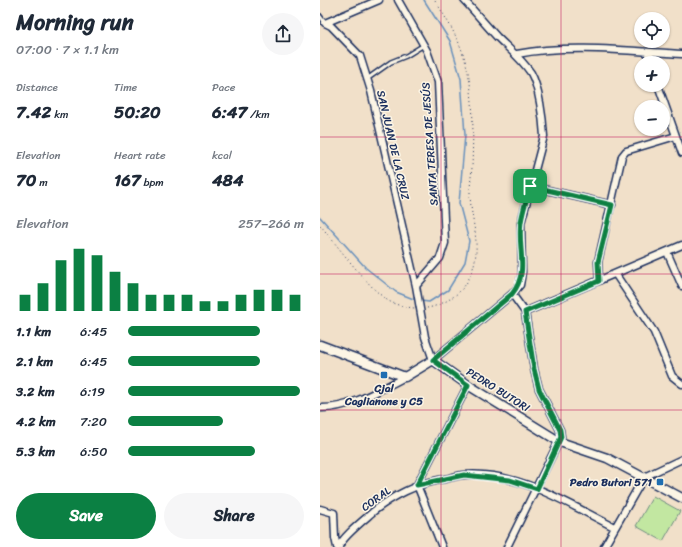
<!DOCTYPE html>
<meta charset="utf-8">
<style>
body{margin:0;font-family:Sriracha,sans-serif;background:#f6f6f7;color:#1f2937;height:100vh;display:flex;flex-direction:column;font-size:15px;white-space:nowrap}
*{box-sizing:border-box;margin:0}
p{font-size:13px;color:#747a83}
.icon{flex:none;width:22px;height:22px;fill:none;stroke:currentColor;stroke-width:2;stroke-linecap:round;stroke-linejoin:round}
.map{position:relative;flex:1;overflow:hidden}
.drawer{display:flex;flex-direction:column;background:#fff;width:320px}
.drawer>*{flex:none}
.buttons{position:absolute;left:314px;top:12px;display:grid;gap:8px}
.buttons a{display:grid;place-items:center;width:36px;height:36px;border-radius:50%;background:#fff;box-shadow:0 1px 3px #0004;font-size:20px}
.pin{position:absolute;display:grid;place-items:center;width:34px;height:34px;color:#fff;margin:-17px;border-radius:8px;box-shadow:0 2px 6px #0006}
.round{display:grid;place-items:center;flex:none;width:42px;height:42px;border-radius:21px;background:#f6f6f7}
.summary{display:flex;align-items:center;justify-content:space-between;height:68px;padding:0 16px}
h1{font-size:22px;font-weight:800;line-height:30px}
.stats{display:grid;grid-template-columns:repeat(3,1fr);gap:6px;height:68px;padding:4px 16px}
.stats div{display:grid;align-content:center}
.stats b{font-size:17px;font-weight:800}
.stats small{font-size:11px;font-weight:400}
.stats p{font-size:11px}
.chart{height:112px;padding:8px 16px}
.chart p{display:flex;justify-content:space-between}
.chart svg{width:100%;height:72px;margin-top:4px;stroke:#0b8043;stroke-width:6}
.primary-button{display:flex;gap:8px;margin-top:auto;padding:8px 16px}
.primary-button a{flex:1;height:46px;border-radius:24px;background:#0b8043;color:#fff;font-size:16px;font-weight:800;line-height:46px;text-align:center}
.primary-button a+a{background:#f6f6f7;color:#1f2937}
ul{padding:0 16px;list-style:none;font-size:13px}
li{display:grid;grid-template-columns:64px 48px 1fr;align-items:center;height:30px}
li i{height:10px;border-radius:5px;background:#0b8043}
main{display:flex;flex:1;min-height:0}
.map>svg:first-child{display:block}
</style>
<main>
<section class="drawer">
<div class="summary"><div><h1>Morning run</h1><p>07:00 · 7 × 1.1 km</p></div><a class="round"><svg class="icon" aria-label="share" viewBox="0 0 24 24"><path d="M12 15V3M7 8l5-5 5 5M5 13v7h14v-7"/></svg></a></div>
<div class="stats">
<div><p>Distance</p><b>7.42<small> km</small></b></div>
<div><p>Time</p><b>50:20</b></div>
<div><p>Pace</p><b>6:47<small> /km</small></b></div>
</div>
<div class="stats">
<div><p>Elevation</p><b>70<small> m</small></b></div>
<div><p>Heart rate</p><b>167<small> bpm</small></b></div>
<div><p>kcal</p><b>484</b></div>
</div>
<div class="chart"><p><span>Elevation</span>257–266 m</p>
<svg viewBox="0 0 160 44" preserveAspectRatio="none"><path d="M5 44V34M15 44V27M25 44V13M35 44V6M45 44V10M55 44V20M65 44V27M75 44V34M85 44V34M95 44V34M105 44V38M115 44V38M125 44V34M135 44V31M145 44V31M155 44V34"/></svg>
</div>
<ul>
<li><b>1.1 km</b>6:45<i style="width:75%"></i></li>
<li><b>2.1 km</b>6:45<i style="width:75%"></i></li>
<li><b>3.2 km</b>6:19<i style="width:98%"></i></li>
<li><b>4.2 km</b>7:20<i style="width:54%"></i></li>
<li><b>5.3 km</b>6:50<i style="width:72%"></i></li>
</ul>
<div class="primary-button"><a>Save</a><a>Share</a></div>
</section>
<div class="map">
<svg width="362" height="547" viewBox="0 0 362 547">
<rect width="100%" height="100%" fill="#f1e0c9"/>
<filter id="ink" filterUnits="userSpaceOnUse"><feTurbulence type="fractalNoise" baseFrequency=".025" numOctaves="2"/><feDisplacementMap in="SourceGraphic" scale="8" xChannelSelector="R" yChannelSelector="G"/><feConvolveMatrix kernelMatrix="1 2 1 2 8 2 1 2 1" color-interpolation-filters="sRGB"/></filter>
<g filter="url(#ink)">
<path fill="#c2e7a1" stroke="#6e8b80" d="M333,496l27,15 -17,30 -27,-15z"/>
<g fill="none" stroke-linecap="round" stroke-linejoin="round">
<path stroke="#6890bc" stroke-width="1.5" d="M0,217l46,51 30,24 20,8
M101,301l8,1 19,-12 17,-28 4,-21 -10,-38 6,-68 -4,-56 -11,-38 -26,-41"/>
<defs>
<path id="service" d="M0,16l5,7
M47,79l24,-17 15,-6 18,-11"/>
<path id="minor" d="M78,0l29,51 11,31 7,161 -5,15 -24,28
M144,0c11,12 22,25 33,37 12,12 24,21 34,36 8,14 12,46 13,63l-23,87 1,49 -2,13 -8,9
M5,23l6,3 29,30 11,35 45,195 9,51 8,23 79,-66 13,18 157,-67
M5,23l54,-23
M327,52l4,11
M197,54c51,-10 113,-3 165,0
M338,85l24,68
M210,186l82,19
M347,252l15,34
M296,275l38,57 18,44 10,8
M279,281l-1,-19 24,-106 4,-5 50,-15
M0,408c30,1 59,-18 85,-31
M0,509l14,4 1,25 2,9
M19,547c2,-9 26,-28 35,-36 20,-16 40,-26 65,-31 8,-1 16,-4 24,-5 54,-5 105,29 151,52
M122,547l-25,-62 51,-100
M187,547l54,-110 -1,-7 -21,-41 -5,-20 -9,-57
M284,547l40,-70 38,-18"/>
<path id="tertiary" d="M0,345l85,32 28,-17 35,25 92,57 47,16 75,40"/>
</defs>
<use href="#service" stroke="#1b2f5e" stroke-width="6"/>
<use href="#minor" stroke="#1b2f5e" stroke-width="9"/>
<use href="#tertiary" stroke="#1b2f5e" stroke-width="11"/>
<path stroke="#1b2f5e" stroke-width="1" stroke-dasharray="1 3" stroke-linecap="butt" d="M0,225c18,21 46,60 67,75 8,5 18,7 27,8
M107,308c14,-2 33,-13 40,-26 18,-33 4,-55 3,-89 0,-8 1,-16 2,-25 1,-36 3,-73 -7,-108 -6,-22 -19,-41 -30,-60"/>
<use href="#service" stroke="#fcf5e5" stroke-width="3"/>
<use href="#minor" stroke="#fcf5e5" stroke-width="6"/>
<use href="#tertiary" stroke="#fcf5e5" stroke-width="8"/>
</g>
</g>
<g fill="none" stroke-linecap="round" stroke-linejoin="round" filter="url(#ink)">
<defs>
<path id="route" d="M210,186l82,19 -14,57 1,19 -74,31 9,57 5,20 21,41 1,7 -24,52 -27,-9 -46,-5 -47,10 51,-100 -35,-25 79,-66c18,-22 5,-46 9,-72 2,-12 6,-24 9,-36z"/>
</defs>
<use href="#route" stroke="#fff" stroke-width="8"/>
<use href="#route" stroke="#0b8043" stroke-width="5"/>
</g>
<path fill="none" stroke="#c2185b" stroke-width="1" stroke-opacity="0.55" d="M121,0v547M241,0v547M0,137h362M0,274h362M0,410h362"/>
<g fill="#1f6fb2" stroke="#fcf5e5" stroke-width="1.5">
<rect x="60" y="371" width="8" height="8" rx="2"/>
<rect x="336" y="478" width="8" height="8" rx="2"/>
</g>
<g text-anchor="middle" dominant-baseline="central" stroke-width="3" stroke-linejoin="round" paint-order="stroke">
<g font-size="11" fill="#1b2f5e" stroke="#fcf5e5">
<text transform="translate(110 144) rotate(-94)">SANTA TERESA DE JESÚS</text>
<text transform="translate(73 145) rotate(77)">SAN JUAN DE LA CRUZ</text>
<text transform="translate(178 390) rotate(32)">PEDRO BUTORI</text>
<text transform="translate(56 499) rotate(-36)">CORAL</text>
</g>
<g font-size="11" font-weight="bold" fill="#1b2f5e" stroke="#fcf5e5">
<text x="64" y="388">Cjal<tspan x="64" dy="13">Caglianone y C5</tspan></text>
<text x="332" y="482" text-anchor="end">Pedro Butori 571</text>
</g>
</g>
</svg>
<div class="buttons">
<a><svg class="icon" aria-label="locate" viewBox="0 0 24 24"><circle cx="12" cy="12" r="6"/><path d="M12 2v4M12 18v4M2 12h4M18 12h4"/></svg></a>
<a>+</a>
<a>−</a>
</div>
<div class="pin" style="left:210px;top:186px;background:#1e9e55"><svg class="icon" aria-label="arrive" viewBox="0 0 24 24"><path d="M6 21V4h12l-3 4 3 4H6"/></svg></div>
</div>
</main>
